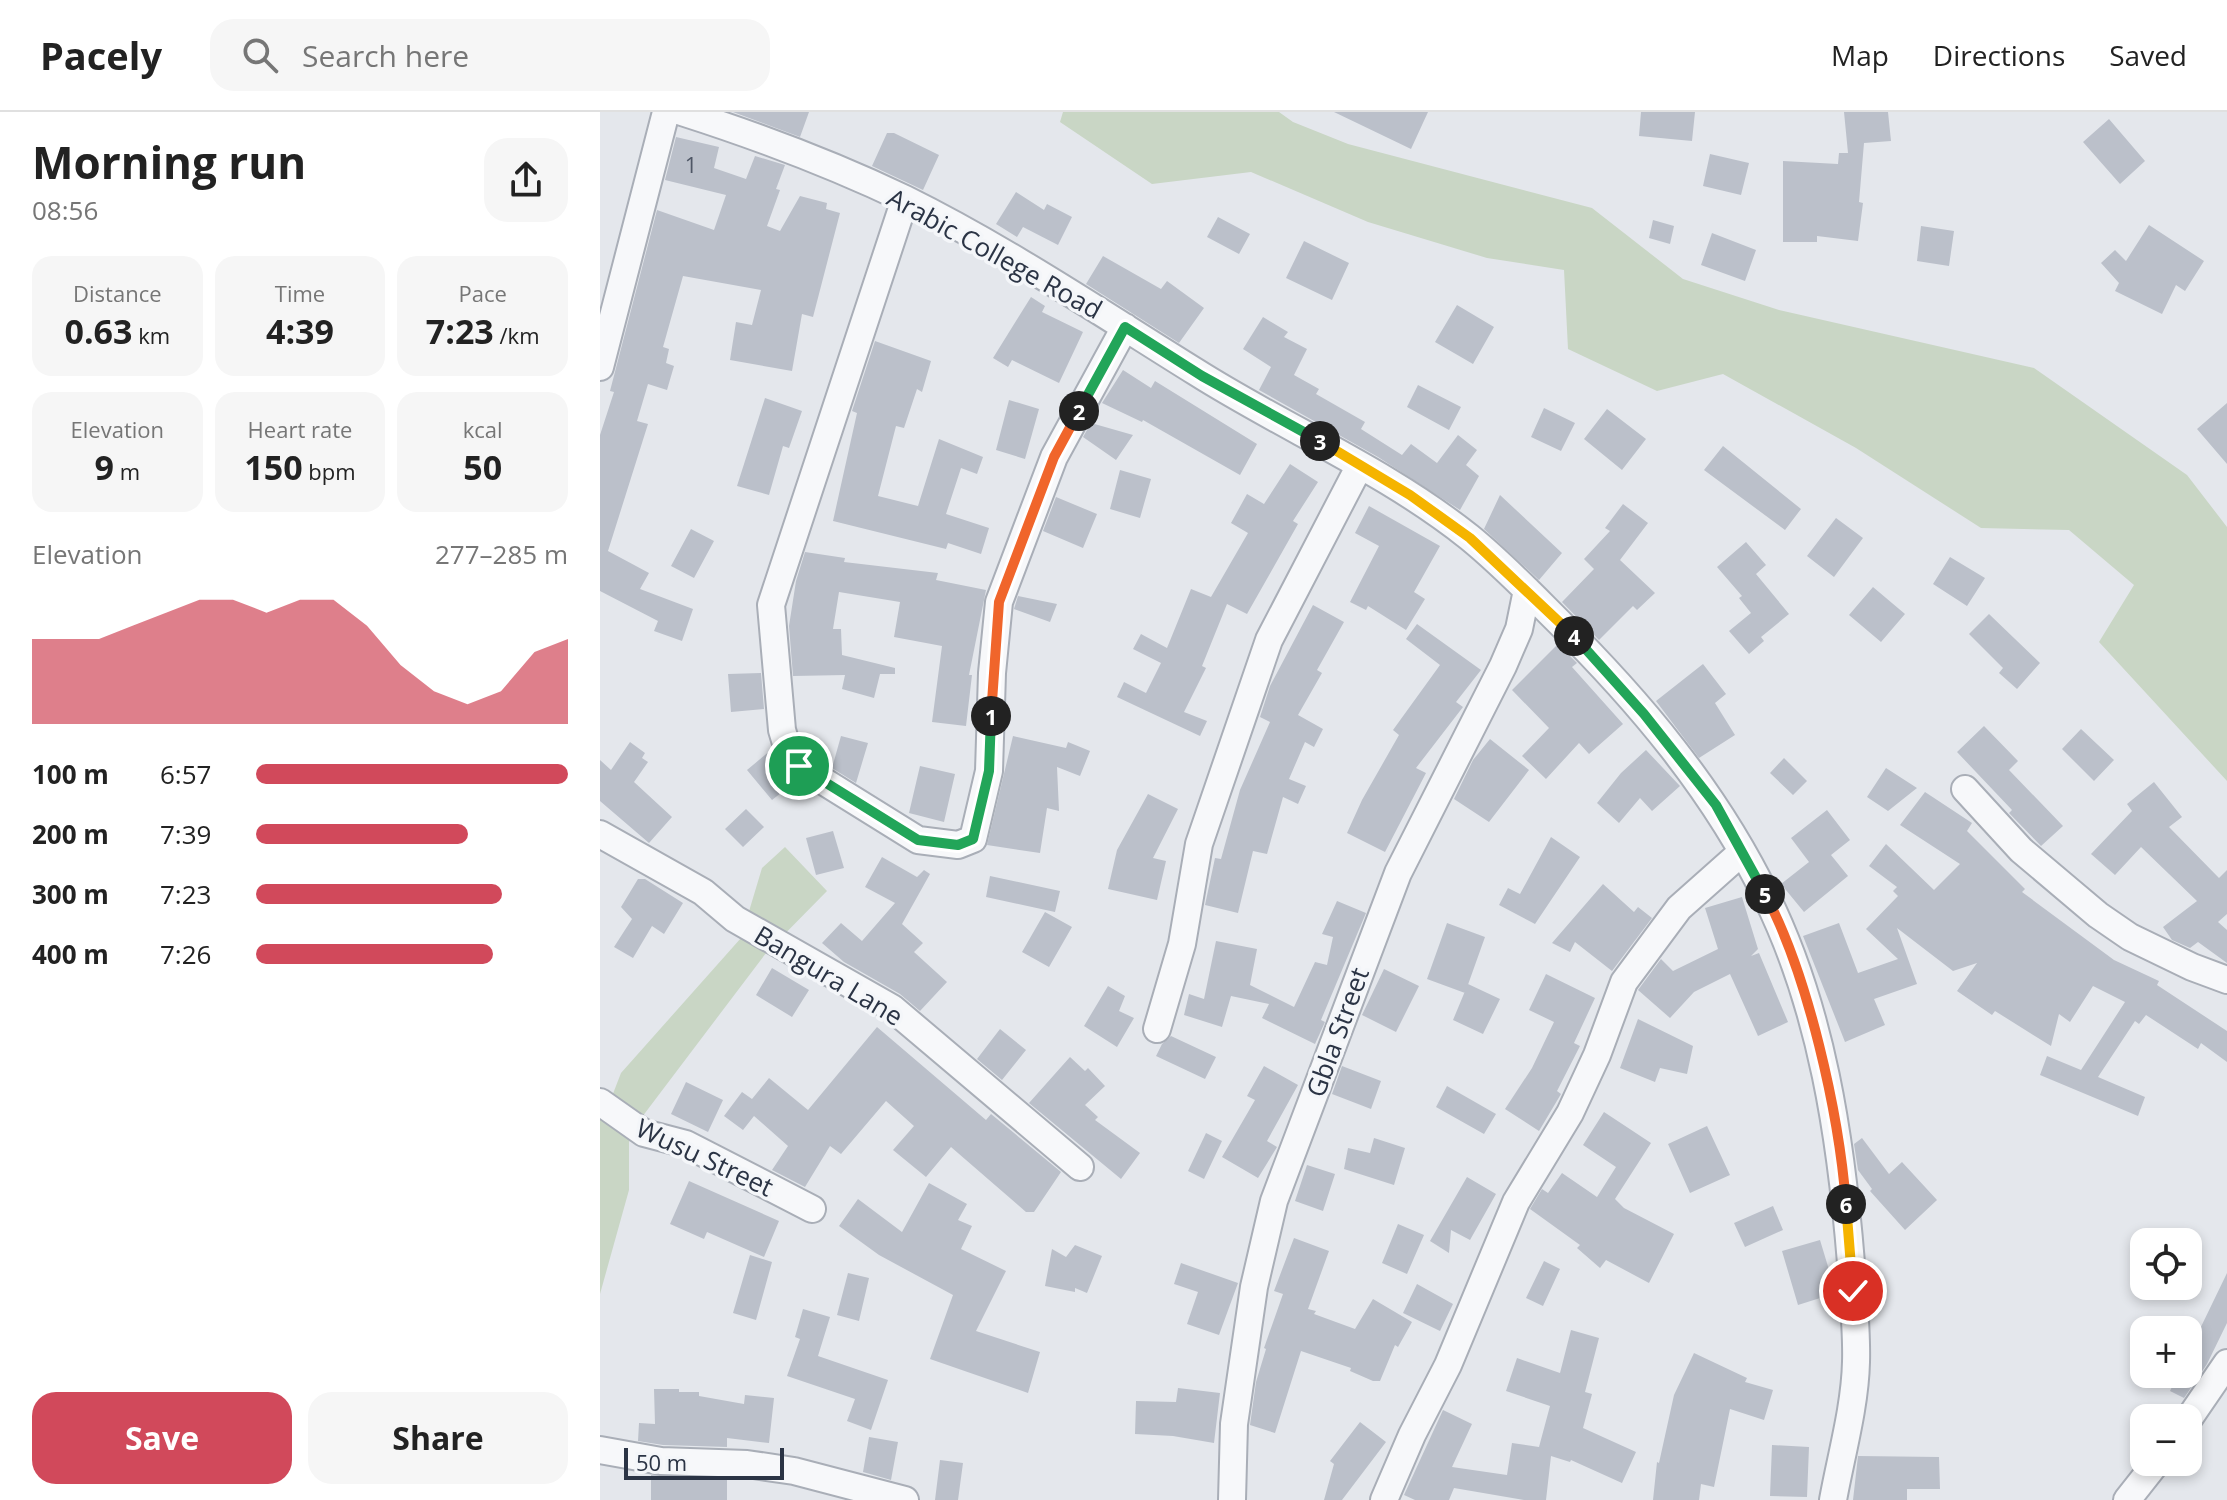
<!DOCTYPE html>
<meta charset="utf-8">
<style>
body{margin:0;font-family:"Open Sans",sans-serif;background:#f6f6f6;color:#222;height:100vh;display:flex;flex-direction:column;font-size:30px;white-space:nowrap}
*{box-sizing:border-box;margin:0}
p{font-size:26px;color:#767676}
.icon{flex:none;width:44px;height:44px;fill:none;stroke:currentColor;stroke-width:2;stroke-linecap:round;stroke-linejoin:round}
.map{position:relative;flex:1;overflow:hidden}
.details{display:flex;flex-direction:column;background:#fff;width:600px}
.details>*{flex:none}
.buttons{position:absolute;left:1530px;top:1116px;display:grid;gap:16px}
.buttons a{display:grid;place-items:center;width:72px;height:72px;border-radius:16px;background:#fff;box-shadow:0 4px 12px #0003;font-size:40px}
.scale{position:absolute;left:24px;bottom:20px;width:160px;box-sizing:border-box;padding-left:8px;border:4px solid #2b3445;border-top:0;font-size:22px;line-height:28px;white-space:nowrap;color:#2b3445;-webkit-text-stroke:6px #f4f6f9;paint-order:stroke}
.pin{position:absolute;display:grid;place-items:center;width:68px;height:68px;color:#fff;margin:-34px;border:4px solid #fff;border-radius:50%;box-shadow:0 2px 8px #0007}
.km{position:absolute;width:40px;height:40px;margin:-20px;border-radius:50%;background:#222;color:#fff;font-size:22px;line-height:40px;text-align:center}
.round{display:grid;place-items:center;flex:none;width:84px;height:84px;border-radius:24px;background:#f6f6f6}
.summary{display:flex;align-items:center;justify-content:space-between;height:136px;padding:0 32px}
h1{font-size:44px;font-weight:700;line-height:60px}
.metrics{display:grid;grid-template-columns:repeat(3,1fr);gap:12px;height:136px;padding:8px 32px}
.metrics div{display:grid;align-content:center;border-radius:20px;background:#f6f6f6;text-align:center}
.metrics b{font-size:34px;font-weight:700}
.metrics small{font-size:22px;font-weight:400}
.metrics p{font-size:22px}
.chart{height:224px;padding:16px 32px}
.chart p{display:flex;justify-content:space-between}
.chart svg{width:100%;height:144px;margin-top:8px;fill:#d1495b;opacity:.7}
.action{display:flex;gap:16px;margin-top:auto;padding:16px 32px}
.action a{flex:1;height:92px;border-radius:24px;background:#d1495b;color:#fff;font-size:32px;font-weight:700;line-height:92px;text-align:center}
.action a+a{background:#f6f6f6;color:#222}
ul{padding:0 32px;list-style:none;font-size:26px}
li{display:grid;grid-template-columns:128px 96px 1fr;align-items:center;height:60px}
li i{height:20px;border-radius:10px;background:#d1495b}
header{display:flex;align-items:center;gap:48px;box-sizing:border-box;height:112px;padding:0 40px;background:#fff;border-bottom:2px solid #e0e0e0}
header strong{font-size:38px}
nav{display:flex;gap:44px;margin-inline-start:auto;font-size:28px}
.search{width:560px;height:72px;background:#f6f6f6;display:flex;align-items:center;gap:20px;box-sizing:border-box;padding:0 28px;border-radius:24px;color:#767676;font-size:30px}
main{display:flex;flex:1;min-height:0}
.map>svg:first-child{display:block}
</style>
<header>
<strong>Pacely</strong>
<div class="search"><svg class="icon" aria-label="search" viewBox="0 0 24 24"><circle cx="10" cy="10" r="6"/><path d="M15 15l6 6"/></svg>Search here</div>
<nav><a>Map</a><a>Directions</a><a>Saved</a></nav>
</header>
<main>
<section class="details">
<div class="summary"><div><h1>Morning run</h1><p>08:56</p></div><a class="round"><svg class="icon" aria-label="share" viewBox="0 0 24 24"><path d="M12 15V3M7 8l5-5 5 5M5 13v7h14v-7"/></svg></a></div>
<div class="metrics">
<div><p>Distance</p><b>0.63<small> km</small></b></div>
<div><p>Time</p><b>4:39</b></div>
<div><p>Pace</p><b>7:23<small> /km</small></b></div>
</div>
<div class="metrics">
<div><p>Elevation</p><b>9<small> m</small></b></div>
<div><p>Heart rate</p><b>150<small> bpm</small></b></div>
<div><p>kcal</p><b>50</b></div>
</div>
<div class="chart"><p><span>Elevation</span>277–285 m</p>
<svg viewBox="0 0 160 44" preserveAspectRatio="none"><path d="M0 44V18L10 18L20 18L30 14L40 10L50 6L60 6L70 10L80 6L90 6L100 14L110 26L120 34L130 38L140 34L150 22L160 18V44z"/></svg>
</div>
<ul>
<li><b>100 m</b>6:57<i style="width:100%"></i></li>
<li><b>200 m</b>7:39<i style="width:68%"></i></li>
<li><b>300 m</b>7:23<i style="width:79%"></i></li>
<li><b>400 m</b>7:26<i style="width:76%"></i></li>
</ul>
<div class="action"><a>Save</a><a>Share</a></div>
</section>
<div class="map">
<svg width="1627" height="1388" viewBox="0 0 1627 1388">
<rect width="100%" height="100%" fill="#e4e7ec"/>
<path fill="#c9d6c5" d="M463,0h216l14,10 55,22 244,64 91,71 96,31 255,58 153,107 40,52v254l-128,-139 35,-57 -65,-55 -88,-2 -125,-80 -133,-74 -66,17 -89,-42 -4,-79 -77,-12 -119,-36 -117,-50 -99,12 -92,-62z
M185,735l42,44 -61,62 -127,168 -10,21v48l-29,104v-182l9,-8 12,-31 120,-135 21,-70z"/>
<path fill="#bbc0ca" d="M133,0h76l-9,25z
M734,0h94l-17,37z
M1041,0h54l-3,29 -53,-5z
M1244,0h44l3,29 -27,2 -5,59 4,1 -5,38 -41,-5v6h-34v-81l55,3 1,-11h9z
M1509,7l36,42 -25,23 -37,-42z
M287,21h7l45,22 -16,35 -51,-24z
M76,25l43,10 -5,21 32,11 9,-23 30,9 -9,24 4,1 -13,36 13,5 20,-35 27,7 -1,6 14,4 -27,104 -11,-3 -10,57 -62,-11 6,-38 16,3 9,-35 -78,-14 -20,71 6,2 -3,14 8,3 -7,24 -19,-6 -11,37 11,3 -40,127 41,22 -9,16 53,20 -11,32 -28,-10 4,-10 -58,-30v-156l14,-43 -4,-1 47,-181 57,20 12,-35 -61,-15z
M1110,42l39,9 -8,32 -38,-9z
M416,80l28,18 3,-6 25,13 -14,28 -35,-18 -6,10 -21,-13z
M618,105l32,17 -11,20 -32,-17z
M1053,108l21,6 -4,18 -21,-6z
M1549,113l55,36 -19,30 -9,-6 -14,29 -47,-23 4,-8 -18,-20 14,-13 11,11z
M1321,114l33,5 -5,35 -32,-5z
M1112,121l44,17 -11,31 -44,-16z
M704,129l45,22 -17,37 -46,-22z
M503,144l58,33 6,-8 37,27 -25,35 -93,-59z
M431,185l14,9 -3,6 41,20 -24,51 -47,-23 -4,7 -15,-9z
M857,193l37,22 -21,37 -38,-22z
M663,205l25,15 -4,5 23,12 -13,26 25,14 -3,5 49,28 -4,7 41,26 9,-11 26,19 21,-28 19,15 -11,15 13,11 -19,34 -82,-53 -119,-67 12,-23 -28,-18z
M275,229l56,20 -9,31 -5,-3 -13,39 -8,-2 -18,70 40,10 21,-67 44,18 -6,17 -16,-6 -15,46 43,14 -8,26 -33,-11 -2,6 -113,-28 24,-108 -5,-2z
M523,258l28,18 4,-7 102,63 -17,31 -97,-55 -1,2 -40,-19z
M818,273l43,22 -12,23 -42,-23z
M165,286l37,13 -13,37 -6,-2 -14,49 -32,-9z
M409,288l30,9 -14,50 -29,-9z
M1627,291v61l-30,-35z
M944,296l31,15 -14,28 -30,-14z
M1007,297l39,30 -24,31 -38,-31z
M491,311l42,12 -17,25 -33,-23z
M1123,334l78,63 -16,21 -81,-60z
M690,352l28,18 -25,39 5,3 -51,90 -20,-10 -25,62 4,2 -22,44 23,9 -7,15 -83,-39 7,-15 22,11 15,-30 -28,-14 8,-15 26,14 24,-59 20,8 37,-64 -17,-10 16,-29 17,10z
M520,358l31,9 -11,39 -30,-9z
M900,383l62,58 -23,27 -55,-51z
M456,385l41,17 -14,34 -40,-17z
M1023,392l25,19 -28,37 35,33 -18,17 -4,-4 -34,34 -37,-38 32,-33 -10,-10 26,-28 -5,-3z
M769,394l71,40 -26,46 11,7 -19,31 -38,-24 -2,4 -16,-8 29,-56 -24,-13z
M1236,406l27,20 -29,39 -27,-21z
M91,417l23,12 -20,37 -23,-12z
M1146,430l20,23 -10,9 33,40 -28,23 3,4 -15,13 -20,-23 22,-18 -12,-15 3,-2 -25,-29z
M205,440l40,6 -1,4 94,11 -2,7 50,10 -17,85h3l-6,51 -34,-4 10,-76 -48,-9 6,-35 -61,-10 -6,37h8l1,26 53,13v6h-15l-6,24 -32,-9 3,-14 -52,1 -4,-50 7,-45z
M1350,445l35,21 -18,28 -34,-22z
M1273,475l32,27 -24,28 -32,-27z
M418,484l39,8 -7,18 -36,-13z
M713,493l31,17 -27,48 5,3 -24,42 25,14 -9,18 -9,-5 -16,37 17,7 -8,18 -15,-7 -16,57 -14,-3 -15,62 -33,-8 10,-47 6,1 19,-69 30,-68 -10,-5 10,-31z
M1389,502l51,49 -23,26 -18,-16 4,-5 -34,-34z
M817,512l64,46 -25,32 7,5 -47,61 10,5 -41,79 -38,-19 15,-33 37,-65 -6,-5 47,-65 -34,-26z
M958,532l19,19 -5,4 51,57 -34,30 -10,-11 -33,36 -24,-23 27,-28 -37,-38z
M1103,552l23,30 -11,9 20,32 -36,23 -43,-57z
M161,561l3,36 -33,3 -3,-38z
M1384,614l34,35 -9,9 54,56 -22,20 -32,-33 3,-3 -55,-58z
M1481,617l33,31 -20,21 -32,-32z
M241,624l27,7 -12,40 -24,-15z
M413,624l53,12 2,-6 22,9 -10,25 -23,-9 2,44 -12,-3 -7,45 -53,-8z
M890,627l39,31 -40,52 -35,-23 19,-39z
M30,630l15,11 -3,5 6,4 -14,20 38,35 -23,26 -49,-42v-41l11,10z
M171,638l15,25 9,7 -23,18 -25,-30z
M1046,638l34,36 -28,25 -12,-13 -21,25 -22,-20 24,-30z
M1184,646l23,23 -14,14 -23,-22z
M320,654l35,8 -11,48 -35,-9z
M1286,656l31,20 -29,23 -21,-14z
M1554,670l28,35 -13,10 50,51 8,-8v44l-9,8 9,8v33l-29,-21 -8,6 -18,-8 -9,-13 34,-26 -56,-54 -26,28 -24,-21 41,-43 -5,-7z
M1325,680l47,31 -5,8 58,58 -3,3 92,68 45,21 -2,4 70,46v31l-26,-19 -3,6 -52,-34 -7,9 -4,-3 -37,56 47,20 -7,19 -98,-41 7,-19 34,14 44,-68 -32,-16 -23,36 -11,-8 -8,32 -56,-35 -3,4 -35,-24 20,-28 -24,8 -56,-43 20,56 -43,15 11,26 -40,17 -42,-106 36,-13 19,50 40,-14 -32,-30 32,-33 -5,-5 4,-4 -28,-21 17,-22 48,46 26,-26 -60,-39z
M548,682l30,15 -25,49 13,3 -9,39 -49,-11 9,-39z
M146,697l18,18 -21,20 -18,-18z
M1227,698l23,30 -19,15 17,21 -44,36 -23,-28 28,-22 -18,-24z
M233,719l11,37 -28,7 -10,-37z
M951,725l29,20 -45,67 -36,-19 9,-17 12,6z
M282,745l35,20 7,-7 6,4 -28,50 21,19 -9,9 33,30 -27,29 -20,-17 -56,-32 -22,-19 19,-20 21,18 33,-38 -30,-16z
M390,764l70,15 -5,21 -69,-15z
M38,767h7l38,24 -19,31 -12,-8 -19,32 -19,-11 18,-28 -11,-12z
M1003,772l31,28 4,-5 14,11 -40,53 -37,-29 -5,10 -18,-9z
M1142,785l16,52 -7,7 8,-3 29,69 -30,14 -28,-62 -36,18 -24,26 -32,-28 23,-31 12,12 45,-22 -13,-41z
M737,789l29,12 -45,107 4,2 -10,22 -53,-26 7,-14 -38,-8 -9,31 -38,-12 5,-21 15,5 12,-58 41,8 -7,36 44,22 21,-45 12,3 6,-28 -11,-3z
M445,800l27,15 -23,40 -27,-15z
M847,811l38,14 -20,56 -38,-14z
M172,856l37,22 -17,27 -36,-22z
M784,857l35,17 -23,46 -34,-17z
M946,862l49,24 -21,45 6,3 -23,45 4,3 -22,37 -34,-22 27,-41 22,-46 -25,-12z
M868,872l32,15 -17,35 -30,-14z
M508,874l17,10 -6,15 15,7 -17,29 -33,-21z
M1038,907l55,27 -6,28 -27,-6 -5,14 -35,-14z
M277,915l109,93 5,-6 70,58 -27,40h-8l-75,-65 -25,30 -33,-27 21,-24 -28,-25 -45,53 -11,-8 -25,41 -33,-17 16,-24 -34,-30 -11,14 -19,-14 18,-24 10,7 17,-21 39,32z
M400,917l26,21 -24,30 -25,-21z
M571,924l45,21 -11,22 -49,-23 6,-12z
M470,945l15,14 3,-3 17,18 -20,19 13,12 -3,3 45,33 -19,26 -92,-76z
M664,954l34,19 -31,56 10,6 -19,31 -36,-21 33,-57 -8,-4z
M742,954l39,15 -10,28 -39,-15z
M86,970l37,18 -15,32 -37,-18z
M847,974l49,28 -12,20 -48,-27z
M1004,1000l47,31 -36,56 9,9 50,26 -25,49 -43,-23 -6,8 -23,-20 3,-3 -50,-36 12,-20 6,4 14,-20 35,24 19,-30 -33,-22z
M1107,1014l23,49 -40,18 -22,-49z
M606,1021l16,8 -18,38 -16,-8z
M774,1026l31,10 -11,37 -50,-16 4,-21 22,5z
M1262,1026l27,36 13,-12 35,38 -32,30 -35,-39 2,-2 -14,-19 -4,-26z
M707,1053l28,9 -12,37 -28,-10z
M867,1065l29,17 -26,46 -19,-10 -2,23 -19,-12z
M89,1069l90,40 -15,36 -57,-25 -3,7 -34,-15z
M329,1071l38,21 -9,16 14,6 -11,23 45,22 -30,60 64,21 -12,41 -98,-34 23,-64 -74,-40 -40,-29 19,-27 44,33z
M1173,1094l10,24 -38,17 -11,-24z
M798,1112l26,11 -17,39 -25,-11z
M694,1126l35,13 -21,58 8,2 -2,3 41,15 18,-30 39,23 -14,25 -3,-2 -15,36h-7l-23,-10 1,-3 -50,-17 -26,82 -25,-8 6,-43 10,-33 -2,-1 19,-54 -9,-3z
M1220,1128l16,53 -38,12 -16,-54z
M475,1133l27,11 -15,37 -12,-5v4l-30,-6 7,-37 14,8z
M150,1143l22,7 -16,58 -23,-7z
M944,1149l16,8 -17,37 -17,-8z
M581,1151l57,20 -19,52 -32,-11 11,-32 -24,-8z
M248,1161l21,5 -10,43 -22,-6z
M1627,1161v50l-20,41 -23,34 -14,-7 8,-17h10v-45l10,4z
M817,1172l36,20 -13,27 -37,-18z
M203,1197l27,8 -12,39 70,24 -17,50 -24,-9 8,-22 -68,-23 13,-37 -5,-2z
M971,1218l28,8 -14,54 7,2 -9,34 53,24 -14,31 -51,-23 -1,2 -19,-6 -5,44h-22l-70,-12 -5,12h-34l-11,-5 39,-85 29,14 -20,43 55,8 5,-32 27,4 11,-41 -44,-15 11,-33 43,15z
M1094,1241l53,25 -2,4 28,8 -9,30 -34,-11 -16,78 -13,-3 -2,16h-46l4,-38 2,1 15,-68z
M578,1276l42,5 -6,50 -41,-7 -38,-2 1,-33 40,1z
M54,1277h25v3h20v4l45,8 1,-9 29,3 -5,45 -42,-5v9l-64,-2 -25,-4 1,-18 16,1z
M760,1310l26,20 -44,58h-18l10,-36 -4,-3z
M269,1325l29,5 -7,38 -28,-8z
M1172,1333l37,2 -2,50 -37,-1z
M1258,1344l81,1 1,32h-33v11h-54z
M340,1348l23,3 -5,37h-23z
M51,1363l76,4v21h-76z"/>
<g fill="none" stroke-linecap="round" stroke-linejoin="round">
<defs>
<path id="minor" d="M82,0c75,24 152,53 223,87 101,50 196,114 291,173 90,57 189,98 273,165 31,25 59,54 87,82 83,82 159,172 210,277 56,113 75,243 85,367 2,33 6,66 5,99 -1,45 -15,94 -23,138
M305,87l-134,406 11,125 6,20 11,16 119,74 40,5 15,-6 16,-68 3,-98 7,-71 55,-145 71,-130
M0,255l66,-255
M1365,677l56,61 77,65 32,22 62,30 35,13
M0,722l103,58 32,27 157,89 188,159
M557,917l25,-85 17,-100 70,-204 91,-175
M0,990l44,31 42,11 126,65
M1588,1308l39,-57
M0,1338l61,11 86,3 47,7 111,29
M632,1388l2,-76 20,-137 20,-86 124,-328 105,-207 16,-37 8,-39
M784,1388l28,-65 36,-70 68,-163 54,-89 27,-58 27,-73 55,-74 63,-56
M1527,1388l30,-38"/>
</defs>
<use href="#minor" stroke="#a9aeb7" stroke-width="30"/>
<use href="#minor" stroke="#f7f8fa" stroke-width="26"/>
</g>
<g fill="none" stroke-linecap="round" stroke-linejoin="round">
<defs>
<path id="split-1" d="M199,654l119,74 40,5 15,-6 16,-68 2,-55"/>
<path id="split-2" d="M391,604l8,-114 55,-145 25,-46"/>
<path id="split-3" d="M479,299l46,-84 77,49 118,65"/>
<path id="split-4" d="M720,329l90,54 60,43 104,98"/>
<path id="split-5" d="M974,524l70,78 72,91 49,89"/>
<path id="split-6" d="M1165,782c43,80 74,219 81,310"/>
<path id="split-7" d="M1246,1092l7,87"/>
</defs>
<use href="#split-1" stroke="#fff" stroke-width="16"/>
<use href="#split-2" stroke="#fff" stroke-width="16"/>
<use href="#split-3" stroke="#fff" stroke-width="16"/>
<use href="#split-4" stroke="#fff" stroke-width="16"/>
<use href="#split-5" stroke="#fff" stroke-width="16"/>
<use href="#split-6" stroke="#fff" stroke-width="16"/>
<use href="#split-7" stroke="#fff" stroke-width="16"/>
<use href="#split-1" stroke="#22a559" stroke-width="10"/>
<use href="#split-2" stroke="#f0652b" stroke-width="10"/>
<use href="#split-3" stroke="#22a559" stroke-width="10"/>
<use href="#split-4" stroke="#f5b400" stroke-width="10"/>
<use href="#split-5" stroke="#22a559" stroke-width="10"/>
<use href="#split-6" stroke="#f0652b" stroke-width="10"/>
<use href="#split-7" stroke="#f5b400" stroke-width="10"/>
</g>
<g text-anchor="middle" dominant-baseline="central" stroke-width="7" stroke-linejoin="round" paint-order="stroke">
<g font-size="22" fill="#4f5766">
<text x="91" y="52">1</text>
</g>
<g font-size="26" fill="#2b3445" stroke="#f4f6f9">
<text transform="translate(395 141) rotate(29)">Arabic College Road</text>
<text transform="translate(229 863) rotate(31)">Bangura Lane</text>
<text transform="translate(737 920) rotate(-70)">Gbla Street</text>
<text transform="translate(105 1045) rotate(25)">Wusu Street</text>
</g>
</g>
</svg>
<div class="buttons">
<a><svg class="icon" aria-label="locate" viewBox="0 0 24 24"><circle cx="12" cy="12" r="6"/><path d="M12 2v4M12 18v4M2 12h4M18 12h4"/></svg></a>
<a>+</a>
<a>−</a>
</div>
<div class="scale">50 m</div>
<div class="pin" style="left:199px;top:654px;background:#1e9e55"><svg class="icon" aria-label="arrive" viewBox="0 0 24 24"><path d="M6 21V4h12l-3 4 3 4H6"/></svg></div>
<div class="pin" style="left:1253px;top:1179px;background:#d93025"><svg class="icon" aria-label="check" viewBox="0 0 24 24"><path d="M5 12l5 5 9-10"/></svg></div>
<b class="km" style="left:391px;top:604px">1</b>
<b class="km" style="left:479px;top:299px">2</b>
<b class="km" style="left:720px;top:329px">3</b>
<b class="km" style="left:974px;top:524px">4</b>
<b class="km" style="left:1165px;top:782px">5</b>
<b class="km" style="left:1246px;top:1092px">6</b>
</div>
</main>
